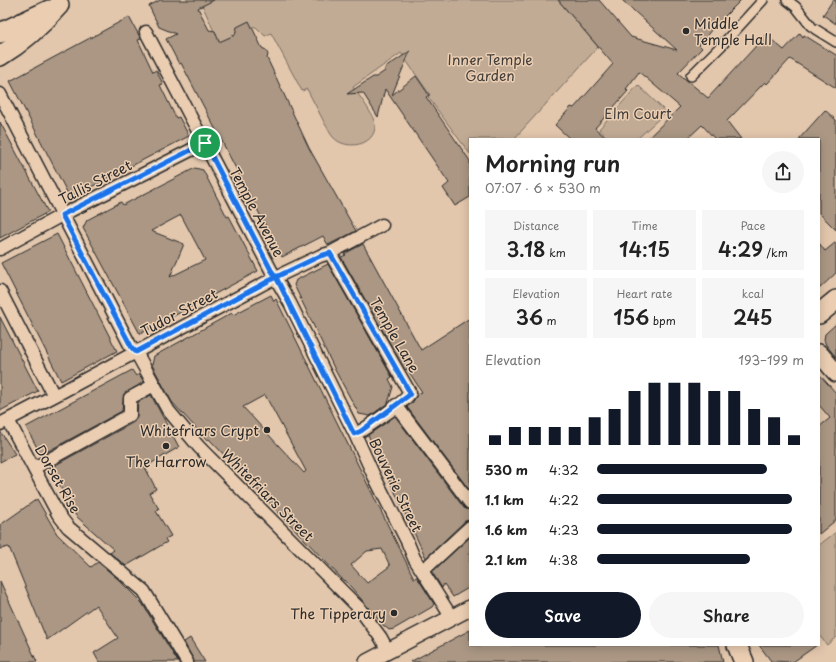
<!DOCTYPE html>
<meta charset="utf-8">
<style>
body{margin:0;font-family:"Playpen Sans",sans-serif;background:#f6f6f6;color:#222;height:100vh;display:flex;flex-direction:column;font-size:15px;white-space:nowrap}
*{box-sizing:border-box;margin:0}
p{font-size:13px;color:#767676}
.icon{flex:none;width:22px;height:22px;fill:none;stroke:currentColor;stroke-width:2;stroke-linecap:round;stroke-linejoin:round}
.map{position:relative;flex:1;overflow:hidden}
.side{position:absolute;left:469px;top:138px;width:351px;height:508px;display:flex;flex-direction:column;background:#fff;border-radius:0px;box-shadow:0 2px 10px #0003}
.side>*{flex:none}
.pin{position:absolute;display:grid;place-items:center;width:34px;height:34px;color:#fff;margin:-17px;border:2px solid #fff;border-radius:50%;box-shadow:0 1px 4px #0007}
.round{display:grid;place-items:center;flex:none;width:42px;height:42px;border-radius:21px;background:#f6f6f6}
.overview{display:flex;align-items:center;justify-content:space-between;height:68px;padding:0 16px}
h1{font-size:22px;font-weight:600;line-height:30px}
.figures{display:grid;grid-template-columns:repeat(3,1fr);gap:6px;height:68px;padding:4px 16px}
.figures div{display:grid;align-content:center;border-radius:0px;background:#f6f6f6;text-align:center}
.figures b{font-size:20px;font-weight:600}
.figures small{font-size:11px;font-weight:400}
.figures p{font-size:11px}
.chart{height:112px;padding:8px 16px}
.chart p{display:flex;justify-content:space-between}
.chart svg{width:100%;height:72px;margin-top:4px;stroke:#111827;stroke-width:6}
.button{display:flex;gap:8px;margin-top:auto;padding:8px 16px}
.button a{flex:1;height:46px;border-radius:24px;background:#111827;color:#fff;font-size:16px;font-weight:600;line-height:46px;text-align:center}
.button a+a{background:#f6f6f6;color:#222}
ul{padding:0 16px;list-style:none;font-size:13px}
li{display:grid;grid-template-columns:64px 48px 1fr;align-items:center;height:30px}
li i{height:10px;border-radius:5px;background:#111827}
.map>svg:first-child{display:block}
</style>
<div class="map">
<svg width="836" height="662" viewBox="0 0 836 662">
<rect width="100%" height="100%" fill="#e3c7ad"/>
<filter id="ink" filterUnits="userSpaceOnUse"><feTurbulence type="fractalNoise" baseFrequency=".025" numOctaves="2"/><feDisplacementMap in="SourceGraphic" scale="8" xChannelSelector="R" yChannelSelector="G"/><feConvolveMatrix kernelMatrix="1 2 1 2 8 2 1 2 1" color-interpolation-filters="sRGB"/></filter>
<g filter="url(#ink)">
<path fill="#c1ab95" stroke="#766b60" d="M200,0h358l40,47 -84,92h-44v15l-42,-57 2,-2 -29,-42 -48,34c6,9 22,28 22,39 0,20 -30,25 -42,11 -3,-3 -5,-9 -8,-13 -6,-12 -12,-23 -18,-35l-5,2 -31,-58 -6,3 -9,-9c-5,-1 -7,2 -12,3 -3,0 -4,-1 -8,1l-1,4 -7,3 -8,7z
M638,85l28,27 -29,27h-29l-9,-10z
M836,532v105l-9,8 -8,-10v-90z"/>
<path fill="#ab9784" stroke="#2b2b2b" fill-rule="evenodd" d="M160,0h54l-16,8 11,22 6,1 4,11 16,-7 2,-8 12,-6 13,27 4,2 2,5 -1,3 42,90 47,83 -28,14 -5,-9 -41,21 -101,-194 -2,1 -13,-25 10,-5 -17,-7 -10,-21z
M558,0h41l32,37 46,13 -55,-50h119l-29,29 -13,16 3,3 -24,25 30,25 58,-63 18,15 16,-17 3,4 1,-2 32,20v33l-46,-29 -23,25 -2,-2 -38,39 14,18h-26l-13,-14 -15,14h-40l33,-32 -41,-35 -13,17 2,2 -33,37 12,11h-37l-15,-14 16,-18 3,1 39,-44z
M833,0h3v24l-13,-9z
M129,17l12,22 -3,1 15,32 3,-2 7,14 -3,1 16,33 3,-1 10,19 -119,62 -60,-117z
M410,51l-18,44 24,-19 13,19 -3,2 44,64v36l-15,9 -12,-18 6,-5 -64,-94 -7,28 -15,-24 -16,1 26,-17h3l9,-6v-3z
M825,110l11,10v110l-17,-17v-74h-20z
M0,122l48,90 -48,26z
M195,168l8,2 24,47 2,-1 29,55 -118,63 -57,-106 4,-8 34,-18 2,3zM181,215l24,45 -35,17 14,-33 -33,-13z
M57,234l60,117 -56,30 -60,-118z
M836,242v31l-17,16v-46l6,8z
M363,244l58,106 49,-32v173l-63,-84 6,-5 4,-8 5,-2 -15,-23 -2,1 -64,-113 5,-2 -2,-1z
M328,264l64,113 -3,2 4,8 -5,16 -18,13 -11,-2 -24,-44 -41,-85 2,-5z
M271,295l3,6 2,-2 138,279 3,-1 17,27 -2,3 -38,22 -5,1 -6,-5 -38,-45 -1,1 -135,-142 -2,1 -35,-38 -20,-37 2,-9 78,-43 1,2zM265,395l41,76 -2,2 -61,-66zM382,549l8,17 -23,17 -16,-18 16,-14z
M0,317l38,74 -38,20z
M836,324v33l-10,-12 -2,-5 1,-6z
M132,370l4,6 3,-2 5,8 -20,12 -2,17 -81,44 -15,-28z
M819,374l17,19v127l-17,14v-107l11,-9 -11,-13z
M151,395l28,52 -34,20 11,22 -7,4 10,16 -3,2 15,25 -6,3 2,3 -41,24 -16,-13 4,-3 -38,-34 -26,-48 84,-46 3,-7 1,-13z
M395,416l69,92 6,2v10l-5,1 -39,37 -58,-123z
M0,431l15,23 -15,8z
M37,499l20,35 34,33 7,-5 21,18 23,23 36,59h-79l-5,-9 24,-15 -22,-33 -49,35 -38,-93 -9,2v-24z
M470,537v50l-17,10 -9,-13 -2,4 -10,-16z
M0,581l37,81h-37z
M470,630v15h249l4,17h-313z
M190,638l15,24h-11l-10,-20z
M759,645h58l-24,17 -22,-1z"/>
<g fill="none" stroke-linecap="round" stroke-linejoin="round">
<defs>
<path id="pedestrian" d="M787,0l9,7 15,19
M815,29l21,13
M691,76l31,-31 41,-45"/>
<path id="minor" d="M146,32l125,238 19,33 65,131 18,40 34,67 7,17 38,60
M0,94l130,251 6,7 32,58 31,37 160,161 22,30 7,13
M0,249l62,-34 143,-72
M330,253l80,140c-4,8 -46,37 -55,41
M0,291l54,105
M396,405l74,98
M8,420l50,94 10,13 76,64 43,71
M0,424l54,-28 222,-119 44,-21 10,-3 52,-28
M34,468l96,-53v-17l24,-13
M422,570l8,-6 40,-37"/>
<path id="tertiary" d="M367,662l103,-54"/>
<path id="secondary" d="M819,353l17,20"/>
<path id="primary" d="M0,33l49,-23
M0,56c23,-14 41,-30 59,-51
M819,314l17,-14
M737,645l7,17"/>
</defs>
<use href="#pedestrian" stroke="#2b2b2b" stroke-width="12"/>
<use href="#minor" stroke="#2b2b2b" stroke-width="15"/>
<use href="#tertiary" stroke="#2b2b2b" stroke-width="18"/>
<use href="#secondary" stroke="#2b2b2b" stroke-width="20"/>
<use href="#primary" stroke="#2b2b2b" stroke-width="22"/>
<use href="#pedestrian" stroke="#ebceb2" stroke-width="9"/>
<use href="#minor" stroke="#ebceb2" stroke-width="12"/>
<use href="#tertiary" stroke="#ebceb2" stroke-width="15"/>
<use href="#secondary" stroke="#ebceb2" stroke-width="17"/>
<use href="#primary" stroke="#ebceb2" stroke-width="19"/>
</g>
</g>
<g fill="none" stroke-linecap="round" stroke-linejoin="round" filter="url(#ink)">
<defs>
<path id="route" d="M205,143l-143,72 70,133 4,4 140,-75 78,157 7,-3 47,-35 2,-2 -1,-3 -79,-138 -10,3 -44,21 -5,-7 -66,-127"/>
</defs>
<use href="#route" stroke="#fff" stroke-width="8"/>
<use href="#route" stroke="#1a73e8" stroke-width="5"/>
</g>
<g fill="#2b2b2b" stroke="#ebceb2" stroke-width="1.5">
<circle cx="686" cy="31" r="4"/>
<circle cx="267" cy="430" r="4"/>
<circle cx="166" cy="446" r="4"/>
<circle cx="394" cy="613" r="4"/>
</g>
<g text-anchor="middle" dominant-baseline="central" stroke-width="3" stroke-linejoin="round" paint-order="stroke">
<g font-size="14" fill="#2b2b2b" stroke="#ebceb2" text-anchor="end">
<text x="694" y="23" text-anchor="start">Middle<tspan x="694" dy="16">Temple Hall</tspan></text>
<text x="259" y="430">Whitefriars Crypt</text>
<text x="166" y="461" text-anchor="middle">The Harrow</text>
<text x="386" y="613">The Tipperary</text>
</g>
<g font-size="14" fill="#423e3b" stroke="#ebceb2">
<text x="490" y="59">Inner Temple<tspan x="490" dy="16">Garden</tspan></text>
<text x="638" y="113">Elm Court</text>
</g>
<g font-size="14" fill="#2b2b2b" stroke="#ebceb2">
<text transform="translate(95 182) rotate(-27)">Tallis Street</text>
<text transform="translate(257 212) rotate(62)">Temple Avenue</text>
<text transform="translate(179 312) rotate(-28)">Tudor Street</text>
<text transform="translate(395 335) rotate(60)">Temple Lane</text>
<text transform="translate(58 479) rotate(60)">Dorset Rise</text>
<text transform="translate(396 485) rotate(64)">Bouverie Street</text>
<text transform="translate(268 495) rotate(45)">Whitefriars Street</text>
</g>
</g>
</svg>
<div class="pin" style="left:205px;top:143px;background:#1e9e55"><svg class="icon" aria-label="arrive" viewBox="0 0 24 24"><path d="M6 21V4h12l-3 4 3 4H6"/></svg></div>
<section class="side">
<div class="overview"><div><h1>Morning run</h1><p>07:07 · 6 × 530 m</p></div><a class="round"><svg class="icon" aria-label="share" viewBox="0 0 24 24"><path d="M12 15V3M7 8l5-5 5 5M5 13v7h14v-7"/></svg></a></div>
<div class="figures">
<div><p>Distance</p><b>3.18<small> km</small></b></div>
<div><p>Time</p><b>14:15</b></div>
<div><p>Pace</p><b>4:29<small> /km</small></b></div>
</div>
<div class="figures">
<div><p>Elevation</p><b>36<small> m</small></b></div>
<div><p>Heart rate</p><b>156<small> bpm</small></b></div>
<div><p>kcal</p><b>245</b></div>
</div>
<div class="chart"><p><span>Elevation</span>193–199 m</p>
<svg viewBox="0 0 160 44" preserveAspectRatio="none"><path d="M5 44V38M15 44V33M25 44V33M35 44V33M45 44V33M55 44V27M65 44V22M75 44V11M85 44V6M95 44V6M105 44V6M115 44V11M125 44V11M135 44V22M145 44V27M155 44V38"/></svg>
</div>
<ul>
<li><b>530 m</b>4:32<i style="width:82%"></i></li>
<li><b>1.1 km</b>4:22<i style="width:94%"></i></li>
<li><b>1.6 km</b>4:23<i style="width:94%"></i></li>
<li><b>2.1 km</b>4:38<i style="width:74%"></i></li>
</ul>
<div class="button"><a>Save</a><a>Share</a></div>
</section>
</div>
